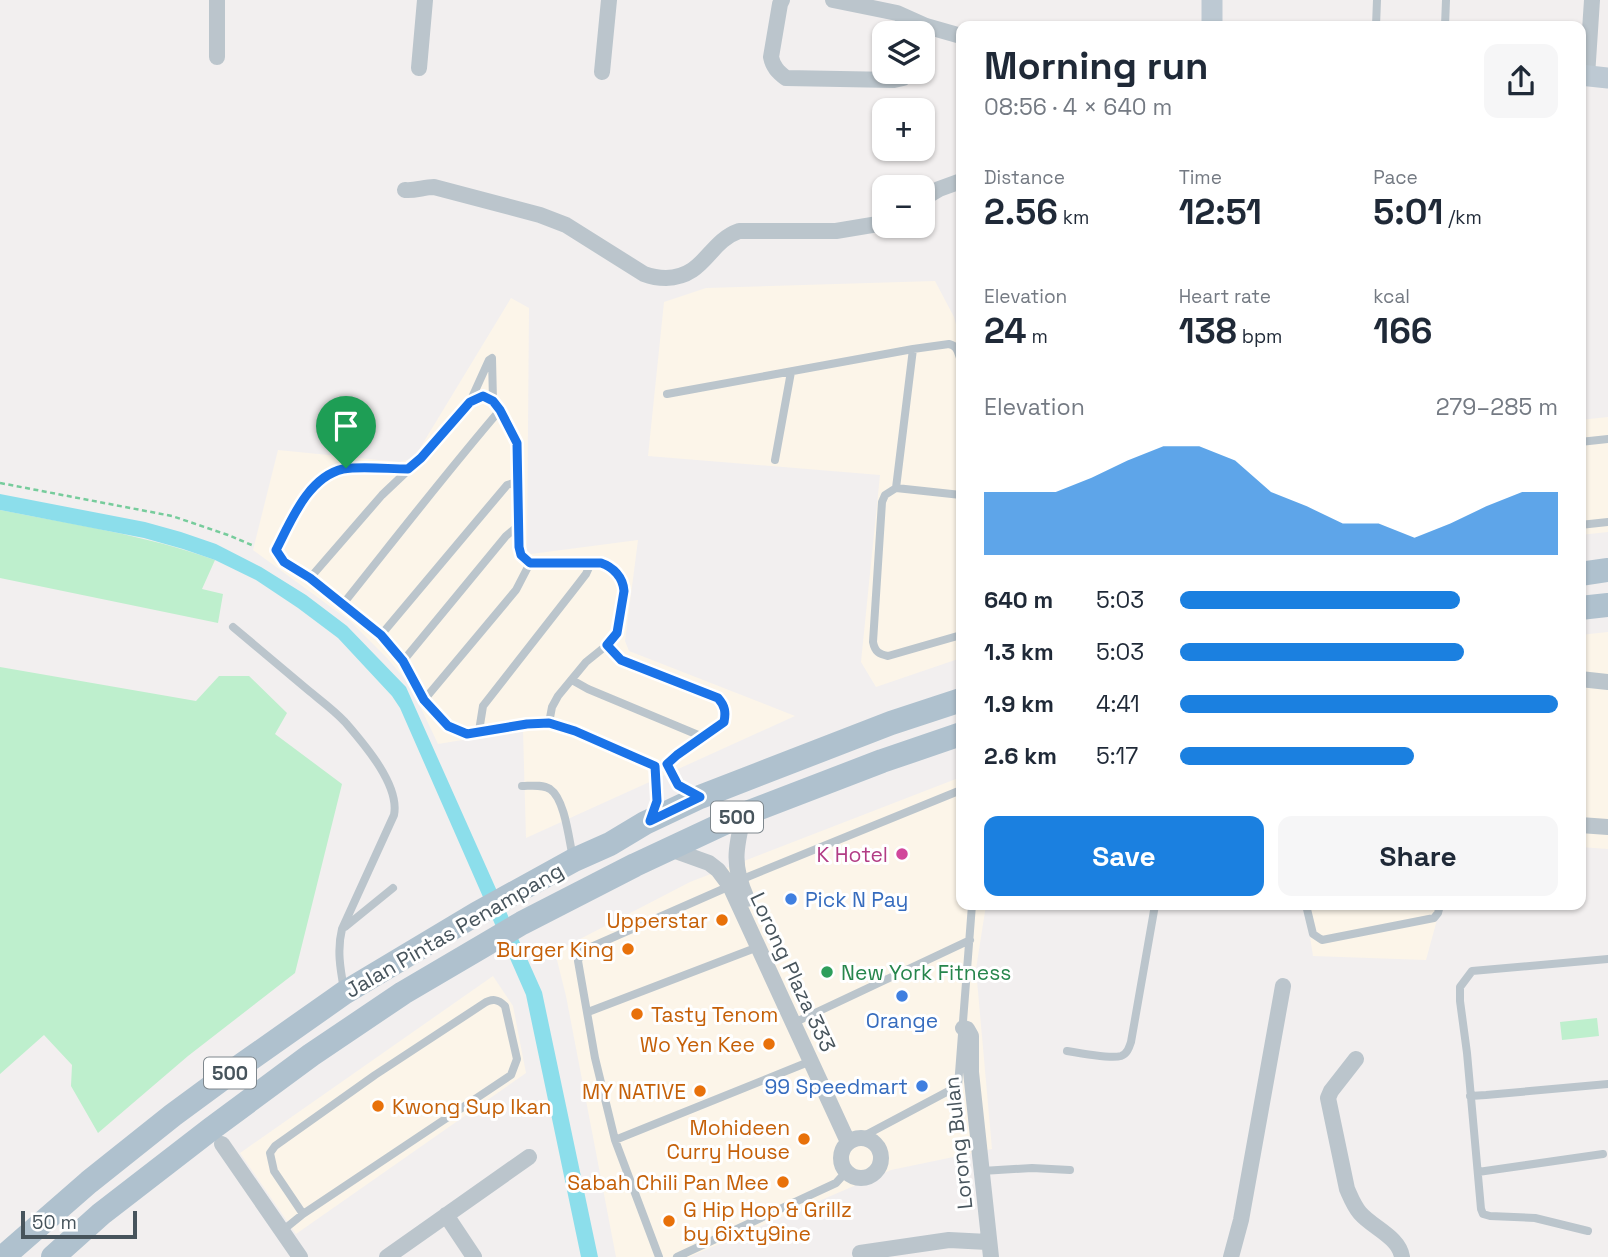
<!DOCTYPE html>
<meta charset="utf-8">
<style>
body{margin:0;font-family:"Space Grotesk",sans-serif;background:#f6f6f7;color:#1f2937;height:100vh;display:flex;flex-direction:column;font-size:26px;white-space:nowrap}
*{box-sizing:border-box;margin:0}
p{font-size:23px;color:#747a83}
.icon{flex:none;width:38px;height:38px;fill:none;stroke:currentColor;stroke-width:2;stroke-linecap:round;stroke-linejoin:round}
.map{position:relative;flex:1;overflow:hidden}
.drawer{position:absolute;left:956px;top:21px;width:630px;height:889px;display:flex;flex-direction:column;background:#fff;border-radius:14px;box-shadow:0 2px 5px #0004}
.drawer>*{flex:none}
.tools{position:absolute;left:872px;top:21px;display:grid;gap:14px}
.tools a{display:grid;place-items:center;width:63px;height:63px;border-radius:14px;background:#fff;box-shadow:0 2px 5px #0004;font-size:35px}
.scale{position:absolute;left:21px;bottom:18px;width:116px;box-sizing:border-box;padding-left:7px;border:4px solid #47545c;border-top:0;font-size:19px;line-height:24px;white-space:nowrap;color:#47545c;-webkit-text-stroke:5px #fff;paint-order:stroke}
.pin{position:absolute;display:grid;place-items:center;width:60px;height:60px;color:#fff;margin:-72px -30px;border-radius:50% 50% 50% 0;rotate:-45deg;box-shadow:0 0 7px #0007}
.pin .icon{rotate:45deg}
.round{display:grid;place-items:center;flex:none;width:74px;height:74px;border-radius:14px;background:#f6f6f7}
.head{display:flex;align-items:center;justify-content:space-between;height:119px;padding:0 28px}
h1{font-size:38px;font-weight:700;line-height:52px}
.stats{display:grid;grid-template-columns:repeat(3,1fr);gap:10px;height:119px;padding:7px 28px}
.stats div{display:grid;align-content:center}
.stats b{font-size:35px;font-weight:700}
.stats small{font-size:19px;font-weight:400}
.stats p{font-size:19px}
.chart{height:196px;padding:14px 28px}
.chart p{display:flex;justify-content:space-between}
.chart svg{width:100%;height:126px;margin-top:7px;fill:#1b80e0;opacity:.7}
.primary-button{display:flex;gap:14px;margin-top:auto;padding:14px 28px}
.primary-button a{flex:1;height:80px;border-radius:14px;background:#1b80e0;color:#fff;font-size:28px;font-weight:700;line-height:80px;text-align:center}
.primary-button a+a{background:#f6f6f7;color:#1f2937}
ul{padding:0 28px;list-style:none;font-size:23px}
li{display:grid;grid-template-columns:112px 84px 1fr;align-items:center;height:52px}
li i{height:18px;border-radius:9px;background:#1b80e0}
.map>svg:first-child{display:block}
</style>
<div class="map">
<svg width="1608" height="1257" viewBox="0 0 1608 1257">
<rect width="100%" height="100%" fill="#f2efef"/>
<path fill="#fcf5e9" d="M935,281l19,36 7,26v315l-85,29 -15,-25 19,-187 -232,-19 16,-154 42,-14z
M511,298l18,10 -2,243 4,3 107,-14 -13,101 4,10 166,65 -269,122 -3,-108 -85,14 -28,-59 -23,-27 -37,-37 -97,-71 25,-100 121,12 15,-4z
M1608,417v115l-28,3v-115z
M1608,632v217l-28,-2v-212z
M961,777v128h25l-10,64 16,180 -101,21 -202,87h-73l-50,-261 -11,-44 135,-70z
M1305,905h136l-15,55 -113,-4z
M493,976l20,30 13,67 -230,161 -56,-81z"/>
<path fill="#beefcd" d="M0,510c72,14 145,25 215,50l-13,29 21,5 -5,29 -218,-45z
M0,667l196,34 23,-25h30l38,37 -12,21 67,50 -47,189 -107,83 -90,77 -27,-47 1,-21 -28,-30 -44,39z
M1597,1018l2,18 -37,4 -2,-18z"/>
<path fill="#8cdeeb" d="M0,494l145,28 36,10 35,12 45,23 45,28 41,31 59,61 136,305 56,265h-17l-55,-262 -126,-287 -8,-12 -54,-58 -40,-30 -42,-28 -41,-20 -32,-11 -39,-11 -144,-28z"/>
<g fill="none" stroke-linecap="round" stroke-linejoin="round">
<path stroke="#77cc9c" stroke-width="2.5" stroke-dasharray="5 3.5" stroke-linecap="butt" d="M0,483l172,33 56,19 26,11"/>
<path stroke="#bbc5cc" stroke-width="8" d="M1376,26l1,-26
M1445,26l1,-26
M667,394l246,-45 36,-5c9,2 9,9 12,17
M470,402l19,-42 3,-2 1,43
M1580,442l28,-3
M775,460l16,-88
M408,469c-19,0 -47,-3 -65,0 -36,8 -52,52 -66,81l7,12 26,16 71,57 22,26 21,39 24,26 19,8 60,-10 22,-1 26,8 80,35 12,-2 10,-9 47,-33c2,-11 1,-16 -6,-24l-97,-38 -14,-15
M896,488l17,-139
M961,495l-65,-7 -11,7 -3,7 -9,140c2,10 6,12 15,14l73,-21
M1580,525l28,-3
M310,578l72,-83 39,-37 49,-56 13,-6 10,5 7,9 17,33 2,104 2,8 9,8h71c12,4 22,14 23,28l-7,42 -5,8 -26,21 -28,34 -6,11 -3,16
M343,604c52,-65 103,-131 157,-194
M233,627c25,21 50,42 75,63 12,10 26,20 37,32 19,22 55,63 49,93l-52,114c-5,20 -2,39 2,60
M381,635l126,-150 10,-3
M403,661l103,-125 12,-10
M572,680l16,9 115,48
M424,700l92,-110 14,-27
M479,731l4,-25 93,-119 10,-13 5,-11
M667,764l11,21 16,9
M522,786c8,0 20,-2 28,3 15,10 19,51 23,69
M653,812l4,-11 -2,-35
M740,880l221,-90
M1306,905l7,29 9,6 112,-22 4,-5 2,-8
M345,927l48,-39
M588,1012l170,-65
M800,1020l170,-80
M1067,1051c11,2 44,8 54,5 6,-2 8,-8 10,-14l24,-137
M1470,1096l16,-1 122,-11
M860,1138l98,-52 14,-181
M615,1140l196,-79
M982,1171l50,-3 38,2
M1478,1172l125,-18
M282,1231l21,-17 208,-139 6,-16 -12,-53c-7,-7 -13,-8 -22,-2l-108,71 -100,71 -5,7 4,18 29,43
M1588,1231l-53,-13 -45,-2 -7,-2 -2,-5 -14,-156 -7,-52v-14l12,-16 136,-12
M659,1257l-44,-117 -20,-82 -17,-97 4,-10 148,-65
M677,1257l159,-74 10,-11"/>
<path stroke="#bbc5cc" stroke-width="16" d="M782,0l-2,4 -9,53c2,10 7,15 15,21l108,2 9,-2
M833,0l64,13 29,13 35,10
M217,57v-57
M419,68l6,-68
M602,72l7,-72
M1587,76l5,-76
M405,190c10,1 19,-3 29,-3l106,28 26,10 78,49c8,3 14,4 22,4 39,-1 42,-36 73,-47h97l48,-8
M922,199l17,-10 22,-8
M1580,679l28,3
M744,814c-9,35 -12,52 3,85
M1580,825l28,2
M670,849l39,14 9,7 12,16 118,256
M963,1028l4,1 4,7v36l20,185
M1356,1059l-25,32 -3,7 19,91c4,9 7,17 13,24 13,15 39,24 42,44
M841 1158a20 20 0 1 1 40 0a20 20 0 1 1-40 0Z
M222,1144l78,113
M446,1215l28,42
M860,1253l89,-13 39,2
M387,1257l142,-100
M1231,1257l10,-37 42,-234"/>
<path stroke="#bdc9d3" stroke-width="21" d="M1212,26v-26
M1580,75l28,3"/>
<path stroke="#afc1ce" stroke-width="24" d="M1580,574l28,-4
M1580,608l28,-3
M3,1257l86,-75 84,-67 53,-39 118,-83 132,-79 98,-54 36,-16 35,-21 55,-26 191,-74 70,-23
M53,1257l48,-43 110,-85 100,-74 92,-62 119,-70 113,-58 109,-51 138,-53 79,-27"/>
</g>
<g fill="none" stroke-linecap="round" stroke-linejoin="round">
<defs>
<path id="route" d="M483,396l10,5 7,9 17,33 2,104 2,8 9,8h71c12,4 22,14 23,28l-7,42 -10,12 14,15 97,38c7,8 8,14 6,24l-47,33 -10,9 11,21 22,12 -50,24 7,-20 -2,-35 -80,-35 -26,-8 -22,1 -60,10 -19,-8 -24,-26 -21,-39 -22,-26 -71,-57 -26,-16 -8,-12c15,-29 32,-73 67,-81 18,-3 46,0 65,0l13,-11 49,-56z"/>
</defs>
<use href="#route" stroke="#fff" stroke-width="14"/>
<use href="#route" stroke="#1a73e8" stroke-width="9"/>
</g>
<circle fill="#d1479c" stroke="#fff" stroke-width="2.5" cx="902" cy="854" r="7"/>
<g fill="#3f7fe0" stroke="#fff" stroke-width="2.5">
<circle cx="791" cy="899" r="7"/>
<circle cx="902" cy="996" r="7"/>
<circle cx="922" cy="1086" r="7"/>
</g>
<g fill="#e8710a" stroke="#fff" stroke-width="2.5">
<circle cx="722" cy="920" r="7"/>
<circle cx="628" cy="949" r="7"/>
<circle cx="637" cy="1014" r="7"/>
<circle cx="769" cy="1044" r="7"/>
<circle cx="700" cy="1091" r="7"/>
<circle cx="378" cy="1106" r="7"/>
<circle cx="804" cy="1139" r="7"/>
<circle cx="783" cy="1182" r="7"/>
<circle cx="669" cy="1221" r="7"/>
</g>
<circle fill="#2e9e5b" stroke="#fff" stroke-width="2.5" cx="827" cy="972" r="7"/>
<g text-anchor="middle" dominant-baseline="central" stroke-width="6" stroke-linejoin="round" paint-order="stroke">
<g fill="#fff" stroke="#7e878d" stroke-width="2">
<rect x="711" y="801.5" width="52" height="31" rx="5"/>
<rect x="204" y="1057.5" width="52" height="31" rx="5"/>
</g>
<g font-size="19" font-weight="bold" fill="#47545c">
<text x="737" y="817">500</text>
<text x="230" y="1073">500</text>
</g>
<g font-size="21" fill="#b23c85" stroke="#fff" text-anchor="end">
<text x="888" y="854">K Hotel</text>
</g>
<g font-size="21" fill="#366cbe" stroke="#fff" text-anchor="start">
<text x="805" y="899">Pick N Pay</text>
<text x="902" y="1020" text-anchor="middle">Orange</text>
<text x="908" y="1086" text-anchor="end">99 Speedmart</text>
</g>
<g font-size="21" fill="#c56008" stroke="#fff" text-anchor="end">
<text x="708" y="920">Upperstar</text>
<text x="614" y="949">Burger King</text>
<text x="651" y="1014" text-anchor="start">Tasty Tenom</text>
<text x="755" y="1044">Wo Yen Kee</text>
<text x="686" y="1091">MY NATIVE</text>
<text x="392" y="1106" text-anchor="start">Kwong Sup Ikan</text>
<text x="790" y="1127">Mohideen<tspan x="790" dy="24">Curry House</tspan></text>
<text x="769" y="1182">Sabah Chili Pan Mee</text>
<text x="683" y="1209" text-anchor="start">G Hip Hop &amp; Grillz<tspan x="683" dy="24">by 6ixty9ine</tspan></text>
</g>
<g font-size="21" fill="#47545c" stroke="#fff">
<text transform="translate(454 930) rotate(-30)">Jalan Pintas Penampang</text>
<text transform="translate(793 972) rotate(65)">Lorong Plaza 333</text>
<text transform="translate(958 1143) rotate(-96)">Lorong Bulan</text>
</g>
<g font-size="21" fill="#27864d" stroke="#fff" text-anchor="start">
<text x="841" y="972">New York Fitness</text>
</g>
</g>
</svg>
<div class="tools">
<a><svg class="icon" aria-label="layers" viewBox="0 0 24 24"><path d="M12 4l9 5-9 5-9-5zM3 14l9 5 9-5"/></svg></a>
<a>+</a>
<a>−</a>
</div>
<div class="scale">50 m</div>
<div class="pin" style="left:346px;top:468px;background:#1e9e55"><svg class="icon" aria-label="arrive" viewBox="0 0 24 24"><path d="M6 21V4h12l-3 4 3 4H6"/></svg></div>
<section class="drawer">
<div class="head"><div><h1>Morning run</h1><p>08:56 · 4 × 640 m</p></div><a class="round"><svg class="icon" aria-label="share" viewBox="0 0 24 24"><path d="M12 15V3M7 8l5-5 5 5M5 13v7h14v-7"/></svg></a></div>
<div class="stats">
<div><p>Distance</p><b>2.56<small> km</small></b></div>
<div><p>Time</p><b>12:51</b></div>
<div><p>Pace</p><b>5:01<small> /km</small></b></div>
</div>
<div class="stats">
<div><p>Elevation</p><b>24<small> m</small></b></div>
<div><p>Heart rate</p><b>138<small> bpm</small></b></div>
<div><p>kcal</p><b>166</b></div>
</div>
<div class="chart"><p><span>Elevation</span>279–285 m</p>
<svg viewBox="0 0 160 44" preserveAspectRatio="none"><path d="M0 44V22L10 22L20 22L30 17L40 11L50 6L60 6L70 11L80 22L90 27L100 33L110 33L120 38L130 33L140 27L150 22L160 22V44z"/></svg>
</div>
<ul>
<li><b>640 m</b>5:03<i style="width:74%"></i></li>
<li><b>1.3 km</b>5:03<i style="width:75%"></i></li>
<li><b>1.9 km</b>4:41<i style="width:100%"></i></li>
<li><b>2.6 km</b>5:17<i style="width:62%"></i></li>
</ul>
<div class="primary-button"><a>Save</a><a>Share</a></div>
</section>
</div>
